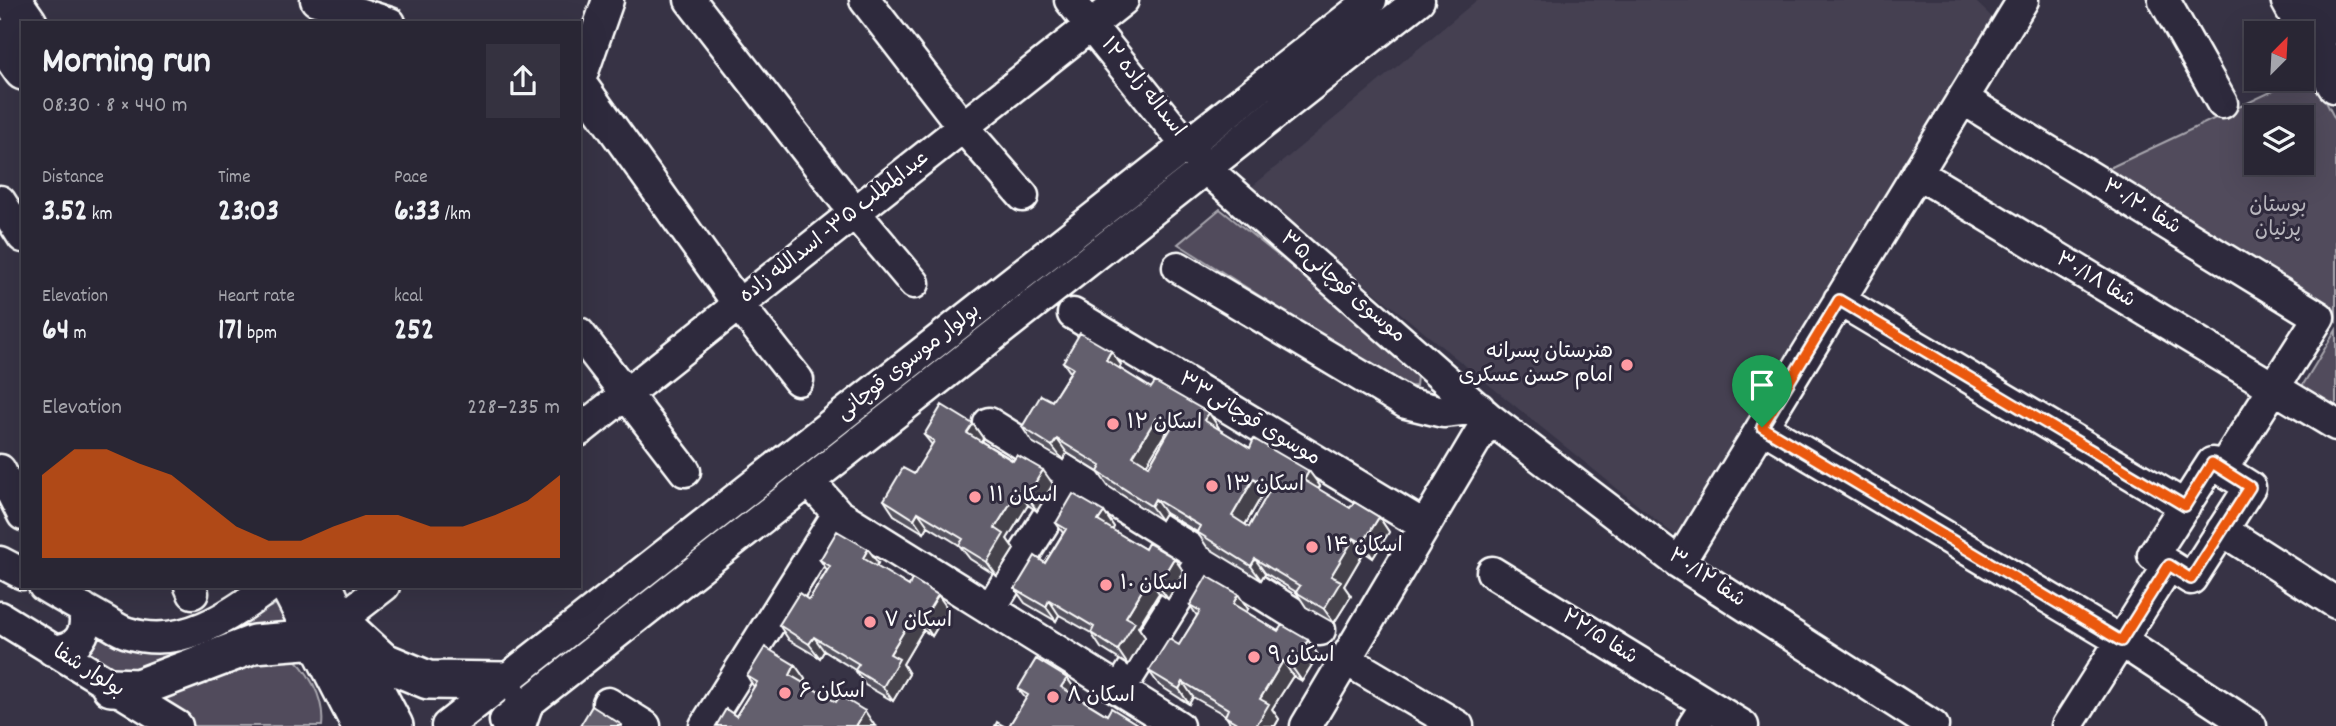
<!DOCTYPE html>
<meta charset="utf-8">
<style>
body{margin:0;font-family:Dekko,"Playpen Sans Arabic",sans-serif;background:#353240;color:#f1f3f6;height:100vh;display:flex;flex-direction:column;font-size:26px;white-space:nowrap}
*{box-sizing:border-box;margin:0}
p{font-size:23px;color:#a5a5ac}
.icon{flex:none;width:38px;height:38px;fill:none;stroke:currentColor;stroke-width:2;stroke-linecap:round;stroke-linejoin:round}
.map{position:relative;flex:1;overflow:hidden}
.sheet{position:absolute;left:21px;top:21px;width:560px;height:567px;display:flex;flex-direction:column;background:#292634;border-radius:0px;box-shadow:0 7px 28px #0002,0 0 0 2px #45434f}
.sheet>*{flex:none}
.needle{width:46px;rotate:24deg}
.buttons{position:absolute;left:2244px;top:21px;display:grid;gap:14px}
.buttons a{display:grid;place-items:center;width:70px;height:70px;border-radius:0px;background:#292634;box-shadow:0 7px 28px #0002,0 0 0 2px #45434f;font-size:35px}
.pin{position:absolute;display:grid;place-items:center;width:60px;height:60px;color:#fff;margin:-72px -30px;border-radius:50% 50% 50% 0;rotate:-45deg;box-shadow:0 0 7px #0007}
.pin .icon{rotate:45deg}
.round{display:grid;place-items:center;flex:none;width:74px;height:74px;border-radius:0px;background:#353240}
.overview{display:flex;align-items:center;justify-content:space-between;height:119px;padding:0 21px}
h1{font-size:38px;font-weight:700;line-height:52px}
.figures{display:grid;grid-template-columns:repeat(3,1fr);gap:10px;height:119px;padding:7px 21px}
.figures div{display:grid;align-content:center}
.figures b{font-size:30px;font-weight:700}
.figures small{font-size:19px;font-weight:400}
.figures p{font-size:19px}
.chart{height:196px;padding:14px 21px}
.chart p{display:flex;justify-content:space-between}
.chart svg{width:100%;height:126px;margin-top:7px;fill:#ea580c;opacity:.7}
.map>svg:first-child{display:block}
</style>
<div class="map">
<svg width="2336" height="726" viewBox="0 0 2336 726">
<rect width="100%" height="100%" fill="#373345"/>
<filter id="ink" filterUnits="userSpaceOnUse"><feTurbulence type="fractalNoise" baseFrequency=".0143" numOctaves="2"/><feDisplacementMap in="SourceGraphic" scale="14" xChannelSelector="R" yChannelSelector="G"/><feConvolveMatrix kernelMatrix="1 2 1 2 8 2 1 2 1" color-interpolation-filters="sRGB"/></filter>
<g filter="url(#ink)">
<path fill="#444051" d="M1477,0h497l23,22 -315,519 -434,-351z"/>
<path fill="#514c5c" stroke="#a8a6ae" stroke-width="2" fill-rule="evenodd" d="M2311,73l25,48v201l-235,-150zM2256,117h45v46h-45z
M1220,209l185,148 12,19 -1,10 -13,1 -225,-143z
M2336,330v86l-38,-23z
M282,601l11,23 -173,51 -40,-21 12,-28 20,12 140,-22z
M286,652c22,16 39,46 36,74h-127l-42,-26z"/>
<g fill="none" stroke-linecap="round" stroke-linejoin="round">
<defs>
<path id="minor" d="M316,0l74,23
M690,0l165,213 59,70
M865,0l98,127 60,69
M1070,0l135,168 284,250 190,145 254,163
M2164,0l58,103
M579,81l160,224 59,75
M579,83l29,-83
M1963,99l356,218 -97,152
M1917,173l419,252
M0,201l23,36
M1178,267l228,136 37,9 36,-4
M1839,300l346,206
M1073,314l352,212
M579,333l106,138
M989,423l331,207
M1762,427l359,214 130,85
M579,431l544,-431
M2212,463l38,24 -59,92 -38,-24z
M0,470l23,45
M809,481l29,33 340,212
M2222,530l114,73
M0,562l23,12
M1679,563l344,-563
M1492,572l251,154
M44,586c20,12 40,23 61,35 7,4 15,10 23,12 53,17 103,-17 142,-47
M190,586l3,7
M990,609l83,-133
M0,617l177,109
M339,621l45,-35
M52,650c26,1 38,-18 31,-42
M1345,659l113,67
M1120,690l83,-133
M608,703l37,23
M505,721l914,-721
M447,726l924,-726
M705,726l133,-212
M1306,726l183,-308
M1693,726l14,-22
M2067,726l102,-161"/>
<path id="major" d="M12,0l16,23
M2290,0l46,84
M2322,0l14,25
M0,38l23,33
M289,586l72,140
M324,586l15,35 55,105
M339,621l43,40 46,19 78,1
M111,687l27,1 116,-44 64,-5
M516,726l7,-20"/>
</defs>
<use href="#minor" stroke="#fff" stroke-width="35"/>
<use href="#major" stroke="#fff" stroke-width="42"/>
<use href="#minor" stroke="#2f2a3d" stroke-width="30"/>
<use href="#major" stroke="#2f2a3d" stroke-width="37"/>
</g>
<path fill="#55525e" stroke="#fff" stroke-width="2" fill-rule="evenodd" d="M1111,351l10,14 -2,3 32,20 58,25 10,15 -1,1 32,19 59,23 11,15 -2,3 32,19 29,9 10,15 -16,26 -9,-6 -20,34 7,10 -17,27 -28,-16 -10,-15 -31,-19 -4,7 -54,-33 -10,-15 -32,-19 -4,7 -53,-34 -10,-14 -31,-19 -4,7 -31,-18 -10,-15 30,-26 18,-29 -7,-10zM1166,432l2,1 -19,33 -3,-2zM1264,492l4,2 -19,33 -4,-2z
M973,424l10,14 -2,3 72,43 -16,27 -9,-6 -21,34 7,10 -17,27 -27,-17 -11,-14 -31,-19 -4,7 -30,-18 -10,-15 30,-26 18,-29 -8,-10z
M1104,512l10,15 -2,3 33,19 29,9 10,14 -16,27 -9,-6 -21,34 7,10 -17,28 -27,-17 -10,-15 -32,-18 -3,6 -31,-18 -10,-14 30,-26 18,-30 -7,-10z
M820,560l58,3 -2,4 72,42 -16,27 -9,-6 -20,34 6,10 -16,27 -28,-16 -10,-15 -31,-19 -4,7 -31,-18 -10,-15 30,-25 18,-30z
M1190,605l58,4 -2,3 32,19 30,9 10,15 -16,26 -9,-5 -21,33 7,10 -4,7h-43l-7,-11 -32,-18 -4,7 -30,-19 -10,-14 30,-26 18,-29z
M795,665l10,14 -1,4 71,43h-159l20,-10 18,-29 -7,-11z
M1067,678l10,14 -2,3 32,20 30,9 1,2h-129l17,-27 -8,-10z"/>
<path fill="#45424c" stroke="#fff" stroke-width="2" d="M1111,351l10,14 -5,9 -10,-14z
M1209,413l10,15 -5,7 -10,-15z
M1156,418l10,14 -23,38 -10,-14z
M973,424l10,14 -6,9 -10,-14z
M1057,439l10,14 -4,7 -11,-14z
M1043,470l10,14 -16,27 -10,-15z
M1309,471l11,15 -6,9 -10,-15z
M1254,478l10,14 -22,38 -10,-14z
M1018,491l10,14 -21,34 7,10 -17,27 -10,-14 8,-34z
M1155,499l10,14 -4,7 -10,-14z
M918,512l10,14 -4,7 -10,-14z
M1104,512l10,15 -5,9 -11,-15z
M1379,517l10,15 -16,26 -10,-15z
M1354,538l10,14 -20,34 7,10 -17,27 -10,-14 7,-33z
M868,549l10,14 -5,10 -10,-15z
M1174,558l10,14 -16,27 -10,-14z
M1255,559l10,14 -4,7 -10,-14z
M1149,579l10,14 -21,34 7,10 -17,28 -10,-15 8,-33z
M1238,594l10,15 -5,9 -10,-14z
M938,595l10,14 -16,27 -10,-15z
M1049,600l10,15 -3,6 -10,-14z
M913,616l10,14 -20,34 6,10 -16,27 -10,-14 7,-33z
M814,637l10,14 -4,7 -11,-14z
M1308,640l10,15 -16,26 -10,-14z
M1283,661l10,15 -21,33 7,10 -4,7h-19l4,-27z
M795,665l10,14 -5,10 -10,-14z
M1067,678l10,14 -6,9 -10,-14z
M1183,682l10,15 -4,7 -10,-15z
M865,711l10,15h-19z"/>
<path fill="#635f6d" stroke="#fff" stroke-width="2" fill-rule="evenodd" d="M1080,333l31,18 -5,9 45,28 4,-6 54,31 -5,7 46,28 4,-9 55,32 -5,9 46,28 4,-6 25,15 -16,26 -9,-5 -23,38 10,5 -17,28 -28,-17 4,-6 -45,-27 -4,7 -54,-34 3,-6 -45,-27 -4,7 -53,-34 3,-6 -44,-27 -5,7 -30,-19 19,-32 11,6 21,-33 -10,-6zM1156,418l15,10 -22,38 -16,-10zM1254,478l17,10 -22,39 -17,-11z
M942,405l31,19 -6,9 46,28 4,-6 26,15 -16,26 -9,-5 -23,37 9,6 -17,28 -28,-17 4,-6 -45,-27 -4,7 -30,-19 19,-32 11,6 20,-33 -10,-6z
M1073,494l31,18 -6,9 47,28 3,-6 26,15 -16,27 -9,-6 -23,38 9,5 -17,28 -27,-17 3,-6 -45,-27 -3,7 -31,-18 20,-33 10,7 21,-34 -10,-6z
M837,531l31,18 -5,9 46,28 3,-7 26,16 -16,26 -9,-5 -23,38 9,5 -16,28 -28,-17 4,-6 -45,-27 -5,7 -30,-19 20,-32 10,7 21,-34 -10,-6z
M1207,576l31,18 -5,10 45,27 4,-6 26,15 -16,27 -9,-6 -23,38 9,5 -13,22h-14l-17,-10 3,-7 -45,-27 -4,7 -30,-18 20,-32 10,6 21,-34 -10,-6z
M765,647l30,18 -5,10 46,27 4,-6 25,15 -9,15h-140l10,-17 10,7 21,-34 -10,-6z
M1036,659l31,19 -6,9 46,28 4,-7 26,16 -2,2h-126l19,-31 -10,-6z
M592,706l30,19v1h-42z
M997,722l7,4h-9z"/>
</g>
<g fill="none" stroke-linecap="round" stroke-linejoin="round" filter="url(#ink)">
<defs>
<path id="route" d="M1839,300l346,206 27,-43 38,24 -59,92 -22,-14 -48,76 -359,-214z"/>
</defs>
<use href="#route" stroke="#fff" stroke-width="14"/>
<use href="#route" stroke="#ea580c" stroke-width="9"/>
</g>
<g fill="#ff9aa2" stroke="#2f2a3d" stroke-width="2.5">
<circle cx="1627" cy="365" r="7"/>
<circle cx="1113" cy="424" r="7"/>
<circle cx="1212" cy="486" r="7"/>
<circle cx="975" cy="497" r="7"/>
<circle cx="1312" cy="547" r="7"/>
<circle cx="1106" cy="585" r="7"/>
<circle cx="870" cy="622" r="7"/>
<circle cx="1254" cy="657" r="7"/>
<circle cx="785" cy="693" r="7"/>
<circle cx="1053" cy="697" r="7"/>
</g>
<g text-anchor="middle" dominant-baseline="central" stroke-width="6" stroke-linejoin="round" paint-order="stroke">
<g font-size="21" fill="#fff" stroke="#2f2a3d">
<text transform="translate(1142 88) rotate(51)">اسداله زاده ۱۲</text>
<text transform="translate(2141 208) rotate(31)">شفا ۳۰/۲۰</text>
<text transform="translate(835 228) rotate(-38)">عبدالمطلب ۳۵- اسدالله زاده</text>
<text transform="translate(2095 281) rotate(31)">شفا ۳۰/۱۸</text>
<text transform="translate(1342 288) rotate(41)">موسوی قوچانی۳۵</text>
<text transform="translate(909 363) rotate(-38)">بولوار موسوی قوچانی</text>
<text transform="translate(1249 420) rotate(31)">موسوی قوچانی۳۳</text>
<text transform="translate(1706 579) rotate(34)">شفا ۳۰/۱۲</text>
<text transform="translate(1599 638) rotate(32)">شفا ۲۲/۵</text>
<text transform="translate(88 672) rotate(32)">بولوار شفا</text>
</g>
<g font-size="21" fill="#b9b7be" stroke="#2f2a3d">
<text x="2278" y="207">بوستان<tspan x="2278" dy="24">پرنیان</tspan></text>
</g>
<g font-size="21" fill="#fff" stroke="#2f2a3d" text-anchor="start">
<text x="1613" y="353" text-anchor="end">هنرستان پسرانه<tspan x="1613" dy="24">امام حسن عسکری</tspan></text>
<text x="1127" y="424">اسکان ۱۲</text>
<text x="1226" y="486">اسکان ۱۳</text>
<text x="989" y="497">اسکان ۱۱</text>
<text x="1326" y="547">اسکان ۱۴</text>
<text x="1120" y="585">اسکان ۱۰</text>
<text x="884" y="622">اسکان ۷</text>
<text x="1268" y="657">اسکان ۹</text>
<text x="799" y="693">اسکان ۶</text>
<text x="1067" y="697">اسکان ۸</text>
</g>
</g>
</svg>
<div class="buttons">
<a><svg class="needle" viewBox="-14 -14 28 28"><path d="M0-13l5 13h-10z" fill="#e53935"/><path d="M0 13l5-13h-10z" fill="#a5a5ac"/></svg></a>
<a><svg class="icon" aria-label="layers" viewBox="0 0 24 24"><path d="M12 4l9 5-9 5-9-5zM3 14l9 5 9-5"/></svg></a>
</div>
<div class="pin" style="left:1762px;top:427px;background:#1e9e55"><svg class="icon" aria-label="arrive" viewBox="0 0 24 24"><path d="M6 21V4h12l-3 4 3 4H6"/></svg></div>
<section class="sheet">
<div class="overview"><div><h1>Morning run</h1><p>08:30 · 8 × 440 m</p></div><a class="round"><svg class="icon" aria-label="share" viewBox="0 0 24 24"><path d="M12 15V3M7 8l5-5 5 5M5 13v7h14v-7"/></svg></a></div>
<div class="figures">
<div><p>Distance</p><b>3.52<small> km</small></b></div>
<div><p>Time</p><b>23:03</b></div>
<div><p>Pace</p><b>6:33<small> /km</small></b></div>
</div>
<div class="figures">
<div><p>Elevation</p><b>64<small> m</small></b></div>
<div><p>Heart rate</p><b>171<small> bpm</small></b></div>
<div><p>kcal</p><b>252</b></div>
</div>
<div class="chart"><p><span>Elevation</span>228–235 m</p>
<svg viewBox="0 0 160 44" preserveAspectRatio="none"><path d="M0 44V15L10 6L20 6L30 11L40 15L50 24L60 33L70 38L80 38L90 33L100 29L110 29L120 33L130 33L140 29L150 24L160 15V44z"/></svg>
</div>
</section>
</div>
